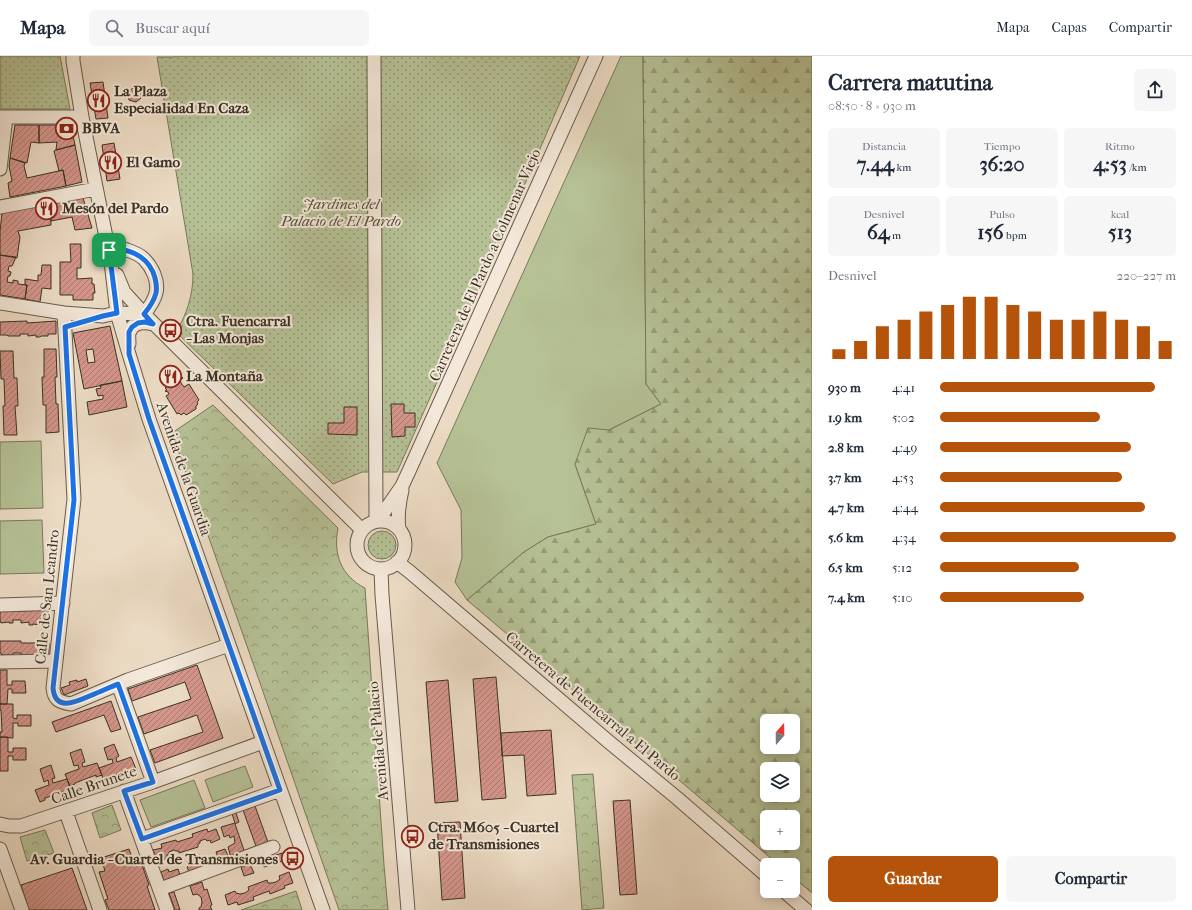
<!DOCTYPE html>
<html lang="es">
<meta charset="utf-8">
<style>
body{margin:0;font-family:"IM FELL French Canon",serif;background:#f6f6f7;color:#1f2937;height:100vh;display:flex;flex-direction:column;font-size:15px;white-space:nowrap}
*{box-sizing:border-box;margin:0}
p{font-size:13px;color:#747a83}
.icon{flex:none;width:22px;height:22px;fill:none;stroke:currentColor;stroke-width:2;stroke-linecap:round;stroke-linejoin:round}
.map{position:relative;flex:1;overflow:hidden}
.sheet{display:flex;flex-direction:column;background:#fff;width:380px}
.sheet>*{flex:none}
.needle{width:26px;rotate:20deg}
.fabs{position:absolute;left:760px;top:658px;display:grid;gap:8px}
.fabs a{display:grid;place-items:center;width:40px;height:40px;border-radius:6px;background:#fff;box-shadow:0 2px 10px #0003;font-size:20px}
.pin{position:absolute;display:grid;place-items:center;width:34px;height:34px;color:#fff;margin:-17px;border-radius:8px;box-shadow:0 2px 6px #0006}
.round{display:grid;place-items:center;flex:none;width:42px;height:42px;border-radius:6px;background:#f6f6f7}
.head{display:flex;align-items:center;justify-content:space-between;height:68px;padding:0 16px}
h1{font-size:22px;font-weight:700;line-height:30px}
.metrics{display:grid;grid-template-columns:repeat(3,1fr);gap:6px;height:68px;padding:4px 16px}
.metrics div{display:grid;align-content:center;border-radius:6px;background:#f6f6f7;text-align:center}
.metrics b{font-size:20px;font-weight:700}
.metrics small{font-size:11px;font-weight:400}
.metrics p{font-size:11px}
.chart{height:112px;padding:8px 16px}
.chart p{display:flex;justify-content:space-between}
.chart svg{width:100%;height:72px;margin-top:4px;stroke:#b45309;stroke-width:6}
.cta{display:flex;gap:8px;margin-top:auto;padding:8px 16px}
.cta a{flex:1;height:46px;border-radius:6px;background:#b45309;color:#fff;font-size:16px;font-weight:700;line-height:46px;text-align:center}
.cta a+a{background:#f6f6f7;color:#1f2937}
ul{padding:0 16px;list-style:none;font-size:13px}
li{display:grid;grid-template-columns:64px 48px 1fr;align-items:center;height:30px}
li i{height:10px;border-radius:5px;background:#b45309}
header{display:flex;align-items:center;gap:24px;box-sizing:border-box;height:56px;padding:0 20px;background:#fff;border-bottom:1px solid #e0e1e3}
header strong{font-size:19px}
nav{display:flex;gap:22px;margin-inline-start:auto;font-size:14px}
.search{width:280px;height:36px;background:#f6f6f7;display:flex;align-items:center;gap:10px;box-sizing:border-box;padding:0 14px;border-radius:6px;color:#747a83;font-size:15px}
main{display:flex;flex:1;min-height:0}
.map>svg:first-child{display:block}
</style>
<header>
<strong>Mapa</strong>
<div class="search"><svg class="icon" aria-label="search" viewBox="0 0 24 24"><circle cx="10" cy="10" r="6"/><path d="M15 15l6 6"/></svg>Buscar aquí</div>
<nav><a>Mapa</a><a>Capas</a><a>Compartir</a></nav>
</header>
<main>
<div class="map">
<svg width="812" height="854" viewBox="0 0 812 854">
<defs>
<pattern id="forest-firs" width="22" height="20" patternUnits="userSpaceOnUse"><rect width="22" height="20" fill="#b6c196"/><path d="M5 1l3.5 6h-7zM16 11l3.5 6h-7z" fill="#959d7a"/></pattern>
<pattern id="park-crowns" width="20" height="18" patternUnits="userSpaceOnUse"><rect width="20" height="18" fill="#b6c196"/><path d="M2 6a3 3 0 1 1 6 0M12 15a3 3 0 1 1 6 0" fill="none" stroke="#959d7a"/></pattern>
<pattern id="garden-dots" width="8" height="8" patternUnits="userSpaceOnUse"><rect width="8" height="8" fill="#b6c196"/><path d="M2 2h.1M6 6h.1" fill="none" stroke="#959d7a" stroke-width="1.8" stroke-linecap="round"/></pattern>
<pattern id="building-hatch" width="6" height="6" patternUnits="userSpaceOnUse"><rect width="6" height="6" fill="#d5968c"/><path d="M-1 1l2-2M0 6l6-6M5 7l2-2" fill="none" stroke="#ae7b72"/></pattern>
</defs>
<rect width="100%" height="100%" fill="#ecdbc4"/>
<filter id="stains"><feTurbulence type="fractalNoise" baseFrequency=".005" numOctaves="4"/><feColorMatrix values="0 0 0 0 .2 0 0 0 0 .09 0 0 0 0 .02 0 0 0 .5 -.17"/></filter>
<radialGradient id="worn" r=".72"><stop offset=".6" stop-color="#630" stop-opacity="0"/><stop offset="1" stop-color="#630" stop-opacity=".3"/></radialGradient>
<path fill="#b6c196" stroke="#78795d" d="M621,0h22l3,328 15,20 -52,26 -34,34 21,60 -48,13 -24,15 -57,48 -12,-18 7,-24 -1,-48 -24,-47z
M41,385l2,67 -43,1v-67z
M42,464l2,53 -44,1v-53z
M245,710l8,21 -40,15 -8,-22z
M194,724l11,28 -54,19 -11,-27z"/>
<path fill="url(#forest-firs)" stroke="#78795d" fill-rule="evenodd" d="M643,0h169v837l-19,-16v-12h-14l-312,-265 57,-48 24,-15 48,-13 -21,-60 13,-36 21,2 52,-26 -15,-20zM767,665h26v26h-26zM767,713h26v26h-26zM767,761h26v26h-26z"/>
<path fill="url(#park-crowns)" stroke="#78795d" d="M213,349l125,123c-5,26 3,48 27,60l19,277 4,45h-49l-79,-227 -88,-250z
M593,718l11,134 -22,2 -10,-135z
M112,749l9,25 -21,8 -8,-25z
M45,774l9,23 -27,8 -7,-24z
M296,835l6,19h-61z"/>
<path fill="url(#garden-dots)" stroke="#78795d" d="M0,0h60l10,53h-70z
M175,0h405l-59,137 -124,279h-35l-29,12 -157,-152c11,-18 17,-37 17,-58l-36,-217h17z
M368 489a14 14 0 1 1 28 0a14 14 0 1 1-28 0Z"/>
<path fill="url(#building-hatch)" stroke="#3b3124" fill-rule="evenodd" d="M103,26l5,36 -12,1 -6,-36z
M133,32l7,3 1,7 -5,4 -7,-2 -2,-7z
M15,69h24v18l-8,-1 -4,21 -17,-5z
M39,69h32l4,20 -19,5 1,-8 -18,1z
M114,87l6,36 -13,2 -5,-36z
M75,89l7,37 -16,4 -3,-16 -4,1 -5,-20 2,-1z
M10,102l15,5 -1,3 3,12 36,-8 3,16 -56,11 -2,-14 4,-2 -3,-15z
M83,142l9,30 -17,2 -3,-13 -21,4 -1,-17z
M50,148l1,21 -33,6 2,6 -3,21 -17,-3v-24l2,-18z
M70,188h11v24h-4v11l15,-1v6h2l1,9h-2v7h-20v-5h-13v-33h11z
M0,199l16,2 -4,9h-3l-1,5 3,1 -1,4h-2l-1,6 6,1v-3l5,1v3l9,1 -2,14 -25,-4z
M42,209h9v24l-9,-1 -2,14 -15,-3 2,-14h-2v-6l13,2v-6h3z
M27,265v2l29,-2v13h-8v2h-7l-1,1h-4v-2l-8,1v-2h-8v2h-12l-1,-1h-7v-13z
M110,270l12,55 -38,8 -11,-56zM93,293l2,13 -7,1 -2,-13z
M44,293h12l1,28h-2l1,27h2l1,28 -13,1v-28h-3l-1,-28h2z
M0,295h13l1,27h3l1,28h-3l2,29h-13l-1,-29h2l-1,-27h-3z
M170,313l3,5 3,-1 7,5 -4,2 5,7 5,-3 10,16 -2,2 1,2 -2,2v3l-10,6 -2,-2 -3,2 -2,-2 -2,1 -11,-18 3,-2 -1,-2 -3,-1 2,-1 -2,-2 3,-2 -7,-11z
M122,325l5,26 -38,8 -2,-13 16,-3v-4l-5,1 -2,-7 5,-1 -1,-3z
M391,348h13v9h11v14h-10v9l-13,1z
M344,351h13v28l-29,-1v-11h16z
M0,553l21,2 27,-1 1,12h-8v3l-8,-1v1h-4v-3l-8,1v-3h-8v3h-4v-1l-8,1 -1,-3z
M0,585h21v2h28v12h-8v2h-12l-1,-2h-7v-2h-8v2h-11l-1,-2h-1z
M197,609l26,73 -68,25 -5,-13 53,-18 -6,-17 -53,19 -6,-17 53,-18 -6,-17 -53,19 -4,-12z
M0,614h7v15h5v-4h13l1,12h-14v-4h-4l-1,15h-7z
M496,621l10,121 -24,2 -9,-121z
M86,623l2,7 -24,9 -3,-7 9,-3 -1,-3 8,-2v2z
M448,624l10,121 -23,2 -9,-121z
M111,645l10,28 -10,3 -7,-17 -48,17 -4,-10z
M0,648h13v14l4,1v-4h14v11h-13v-3h-5v15l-13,-1v-5h2l-1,-22h-1z
M551,674l5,64 -29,2 -3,-41 -22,1 -1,-23z
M0,681h8v15h5v-4h13v12h-13v-4h-5v15h-8z
M114,688l5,12 -3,2 1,4 14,-5 5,12 -6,2v-1l-22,7 1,2 -5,2 -5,-13 14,-5 -1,-4 -4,1 -4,-12z
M81,693l4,13 -3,1 1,4 14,-4 5,12 -6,2v-2l-21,8v1l-5,2 -5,-12 14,-5 -1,-4 -4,1 -4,-13z
M51,709l4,13 -3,1 1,4 14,-4 4,12 -5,2 -1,-2 -20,7v2l-5,2 -5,-12 14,-5 -1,-5 -4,2 -4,-13z
M630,744l7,94 -17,1 -7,-94z
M255,750l14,39 -12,4 -14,-39z
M236,757l3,9 -4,2 10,29 -14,5 -3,-11 7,-4 -1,-7 -4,2 -1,-3 -5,2 -3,-10 14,-4 -3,-9z
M460,766l5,76 -23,2 -5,-77z
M207,773l1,3 8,-3 4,10 -9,4 -1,-3 -3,1 -2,-2 -5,2v2l-2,1v3l-19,6v-2h-3l-2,-1 -5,2v2l-2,1v3l-9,4 -5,-12 9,-2 -1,-4 15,-4 1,2 16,-5 -1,-3z
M129,793l4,12 7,-2 9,26 -2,1 8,24h-46l-4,-10 3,-1 -9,-27 6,-1 -4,-13z
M225,793l4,9 -10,3 -3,-9z
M282,797l3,7 -21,7 -2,-7z
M200,799l4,12 -15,5 -2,-5 1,-1 -1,-4 6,-2v-2z
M250,808l4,9 -10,3 -3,-9z
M72,812l15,42h-58l-8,-25z
M168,813l1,3 9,-3 2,6 -16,6 -3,-9z
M289,816l4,11 -9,3 1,2 -15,6 -1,-3 -16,6 1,3 -16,5 -1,-3 -9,3 -3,-10 10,-4 1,2 4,1 5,-1 4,-3 -1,-3 19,-7 1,3h4l4,-1 4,-3 -1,-3z
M202,826l2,8 3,-1 5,16 -2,1 2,4h-13v-2l2,-1 1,-5 -1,-5 -4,-3 -4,1 -3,-9z
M174,836l6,18h-5l-6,-17z"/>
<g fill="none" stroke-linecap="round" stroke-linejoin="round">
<defs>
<path id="minor" d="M73,0v5l9,56 29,145 6,51 12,41 20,65 174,491
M374,0l2,465
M0,61h82
M0,113l6,-52
M0,151l96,-18
M109,193c6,0 13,-1 18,1 6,2 13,5 17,9 8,8 15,22 12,34 -2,8 -7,15 -12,21
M117,219l7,17 20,22 218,216
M0,247l64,10 39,3 14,-3 27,1
M64,257l10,186 -21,189c1,12 6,14 18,16l57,-24 101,-35
M129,288c0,-4 -1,-10 1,-13 4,-10 15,-9 23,-7
M357 489a24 24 0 1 1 48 0a24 24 0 1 1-48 0Z
M381,465l3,-9 18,-26 7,-15 187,-415
M399,473c-2,-14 0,-26 3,-39
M397,506l13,10 199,170 68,56 90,78
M381,513l1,26 26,315
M0,549l63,-2
M0,606l56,-1
M118,628l35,98
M124,735l43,119
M66,756l34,98
M0,768l9,2h12l132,-44 110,-40
M142,783l138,-49
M0,793l22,61
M160,833l113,-42
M784,835l22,19"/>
</defs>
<use href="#minor" stroke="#675c4c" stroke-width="15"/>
<use href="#minor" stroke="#f3e8d9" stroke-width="13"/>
</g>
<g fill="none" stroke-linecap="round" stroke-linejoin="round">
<defs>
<path id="route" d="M116,193c18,1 34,10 39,29 1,4 2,10 1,15 -2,8 -7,15 -12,21l9,10 -8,-2 -7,1 -6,4 -3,5v22l20,65 131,371 -138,49 -18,-48 29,-9 -35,-98c-9,4 -17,7 -26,11 -14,6 -37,18 -39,-7l21,-188 -9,-173 38,-11 14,-3 -8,-63z"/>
</defs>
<use href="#route" stroke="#fff" stroke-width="8"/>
<use href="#route" stroke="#1a73e8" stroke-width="5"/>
</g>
<defs>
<symbol id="restaurant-ring" viewBox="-11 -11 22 22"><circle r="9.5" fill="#f3e8d9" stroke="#8f2418" stroke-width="1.5"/><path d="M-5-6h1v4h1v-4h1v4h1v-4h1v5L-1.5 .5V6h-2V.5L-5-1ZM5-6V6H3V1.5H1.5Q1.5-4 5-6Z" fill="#8f2418"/></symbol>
<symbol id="bank-ring" viewBox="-11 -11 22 22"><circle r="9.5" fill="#f3e8d9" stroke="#8f2418" stroke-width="1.5"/><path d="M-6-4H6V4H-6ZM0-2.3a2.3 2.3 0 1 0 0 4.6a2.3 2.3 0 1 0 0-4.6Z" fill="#8f2418"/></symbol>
<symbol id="bus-ring" viewBox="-11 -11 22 22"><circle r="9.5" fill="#f3e8d9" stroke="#8f2418" stroke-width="1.5"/><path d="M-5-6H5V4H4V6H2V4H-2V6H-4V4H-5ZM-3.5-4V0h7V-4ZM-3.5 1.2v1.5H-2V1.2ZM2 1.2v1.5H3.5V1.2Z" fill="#8f2418"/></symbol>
</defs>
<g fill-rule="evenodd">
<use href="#restaurant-ring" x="86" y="32" width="25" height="25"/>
<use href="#bank-ring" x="54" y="60" width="25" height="25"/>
<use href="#restaurant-ring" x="98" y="94" width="25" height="25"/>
<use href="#restaurant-ring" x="34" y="140" width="25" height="25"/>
<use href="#bus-ring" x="158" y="262" width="25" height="25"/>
<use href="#restaurant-ring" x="158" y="308" width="25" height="25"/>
<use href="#bus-ring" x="400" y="768" width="25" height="25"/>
<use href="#bus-ring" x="280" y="790" width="25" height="25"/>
</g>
<g text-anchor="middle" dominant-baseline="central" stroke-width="4" stroke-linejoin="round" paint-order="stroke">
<g font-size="15" font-weight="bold" fill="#3b3124" stroke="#f3e8d9" text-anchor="start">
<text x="114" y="35">La Plaza<tspan x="114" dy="17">Especialidad En Caza</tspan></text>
<text x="82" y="72">BBVA</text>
<text x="126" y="106">El Gamo</text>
<text x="62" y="152">Mesón del Pardo</text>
<text x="186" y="265">Ctra. Fuencarral<tspan x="186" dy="17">- Las Monjas</tspan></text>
<text x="186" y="320">La Montaña</text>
<text x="428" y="771">Ctra. M605 - Cuartel<tspan x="428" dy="17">de Transmisiones</tspan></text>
<text x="278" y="803" text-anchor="end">Av. Guardia - Cuartel de Transmisiones</text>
</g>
<g font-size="15" font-style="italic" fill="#544e3b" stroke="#f3e8d9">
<text x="341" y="148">Jardines del<tspan x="341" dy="17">Palacio de El Pardo</tspan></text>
</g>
<g font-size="15" fill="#3b3124" stroke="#f3e8d9">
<text transform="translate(485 209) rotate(-66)">Carretera de El Pardo a Colmenar Viejo</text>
<text transform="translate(184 413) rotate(71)">Avenida de la Guardia</text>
<text transform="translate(47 541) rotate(-84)">Calle de San Leandro</text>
<text transform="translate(593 650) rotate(40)">Carretera de Fuencarral a El Pardo</text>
<text transform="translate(378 685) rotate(-95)">Avenida de Palacio</text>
<text transform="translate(94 729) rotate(-19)">Calle Brunete</text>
</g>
</g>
<rect width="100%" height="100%" filter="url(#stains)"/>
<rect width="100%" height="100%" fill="url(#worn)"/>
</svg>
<div class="fabs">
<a><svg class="needle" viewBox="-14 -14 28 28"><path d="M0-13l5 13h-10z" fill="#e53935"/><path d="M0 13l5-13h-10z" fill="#747a83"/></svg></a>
<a><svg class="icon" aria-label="layers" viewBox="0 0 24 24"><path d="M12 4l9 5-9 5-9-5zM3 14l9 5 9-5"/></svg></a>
<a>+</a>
<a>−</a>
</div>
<div class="pin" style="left:109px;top:194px;background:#1e9e55"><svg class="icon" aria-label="arrive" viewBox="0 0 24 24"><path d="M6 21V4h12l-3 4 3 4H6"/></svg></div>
</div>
<section class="sheet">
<div class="head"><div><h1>Carrera matutina</h1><p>08:50 · 8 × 930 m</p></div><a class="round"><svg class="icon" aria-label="share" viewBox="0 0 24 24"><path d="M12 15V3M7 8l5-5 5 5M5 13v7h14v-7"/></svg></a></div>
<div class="metrics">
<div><p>Distancia</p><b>7.44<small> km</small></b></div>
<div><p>Tiempo</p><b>36:20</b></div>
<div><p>Ritmo</p><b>4:53<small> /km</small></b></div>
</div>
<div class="metrics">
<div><p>Desnivel</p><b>64<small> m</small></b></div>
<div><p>Pulso</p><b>156<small> bpm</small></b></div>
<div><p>kcal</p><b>513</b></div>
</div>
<div class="chart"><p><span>Desnivel</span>220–227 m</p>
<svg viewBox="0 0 160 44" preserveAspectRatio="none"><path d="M5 44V38M15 44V33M25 44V24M35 44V20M45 44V15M55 44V11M65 44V6M75 44V6M85 44V11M95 44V15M105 44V20M115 44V20M125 44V15M135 44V20M145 44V24M155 44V33"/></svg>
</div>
<ul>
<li><b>930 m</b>4:41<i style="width:91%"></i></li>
<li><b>1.9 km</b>5:02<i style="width:68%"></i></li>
<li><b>2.8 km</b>4:49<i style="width:81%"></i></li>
<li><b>3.7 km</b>4:53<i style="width:77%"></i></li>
<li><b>4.7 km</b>4:44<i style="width:87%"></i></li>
<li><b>5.6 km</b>4:34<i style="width:100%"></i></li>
<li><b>6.5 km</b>5:12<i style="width:59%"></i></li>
<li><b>7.4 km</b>5:10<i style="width:61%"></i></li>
</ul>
<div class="cta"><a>Guardar</a><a>Compartir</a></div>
</section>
</main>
